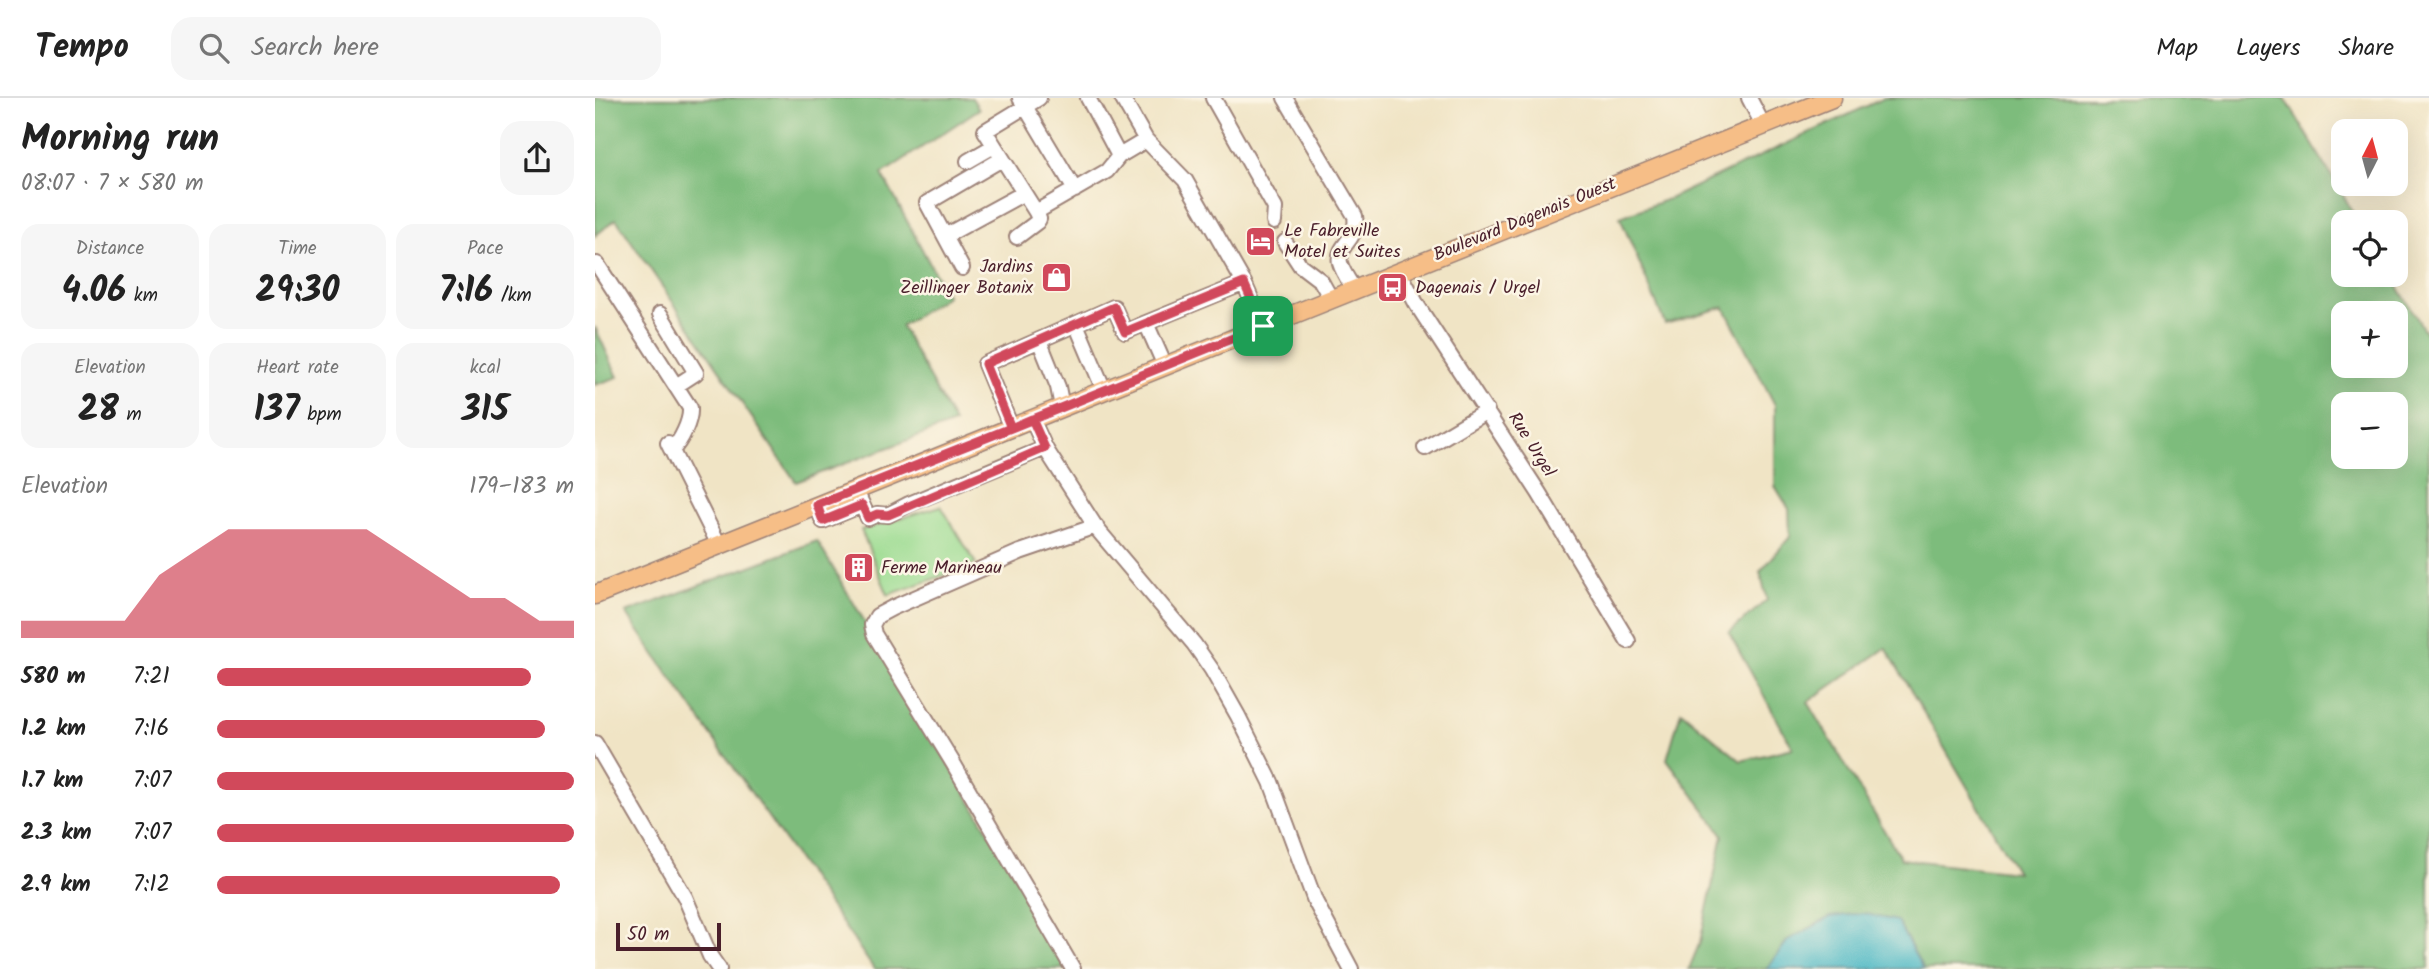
<!DOCTYPE html>
<meta charset="utf-8">
<style>
body{margin:0;font-family:Kalam,sans-serif;background:#f6f6f6;color:#222;height:100vh;display:flex;flex-direction:column;font-size:26px;white-space:nowrap}
*{box-sizing:border-box;margin:0}
p{font-size:23px;color:#767676}
.icon{flex:none;width:38px;height:38px;fill:none;stroke:currentColor;stroke-width:2;stroke-linecap:round;stroke-linejoin:round}
.map{position:relative;flex:1;overflow:hidden}
.sheet{display:flex;flex-direction:column;background:#fff;width:595px}
.sheet>*{flex:none}
.needle{width:46px;rotate:6deg}
.controls{position:absolute;left:1736px;top:21px;display:grid;gap:14px}
.controls a{display:grid;place-items:center;width:77px;height:77px;border-radius:14px;background:#fff;box-shadow:0 7px 28px #0002;font-size:35px}
.scale{position:absolute;left:21px;bottom:18px;width:105px;box-sizing:border-box;padding-left:7px;border:4px solid #4a1f2b;border-top:0;font-size:19px;line-height:24px;white-space:nowrap;color:#4a1f2b;-webkit-text-stroke:5px #fcf5e5;paint-order:stroke}
.pin{position:absolute;display:grid;place-items:center;width:60px;height:60px;color:#fff;margin:-30px;border-radius:14px;box-shadow:0 4px 10px #0006}
.round{display:grid;place-items:center;flex:none;width:74px;height:74px;border-radius:21px;background:#f6f6f6}
.head{display:flex;align-items:center;justify-content:space-between;height:119px;padding:0 21px}
h1{font-size:38px;font-weight:800;line-height:52px}
.stats{display:grid;grid-template-columns:repeat(3,1fr);gap:10px;height:119px;padding:7px 21px}
.stats div{display:grid;align-content:center;border-radius:18px;background:#f6f6f6;text-align:center}
.stats b{font-size:35px;font-weight:800}
.stats small{font-size:19px;font-weight:400}
.stats p{font-size:19px}
.chart{height:196px;padding:14px 21px}
.chart p{display:flex;justify-content:space-between}
.chart svg{width:100%;height:126px;margin-top:7px;fill:#d1495b;opacity:.7}
ul{padding:0 21px;list-style:none;font-size:23px}
li{display:grid;grid-template-columns:112px 84px 1fr;align-items:center;height:52px}
li i{height:18px;border-radius:9px;background:#d1495b}
header{display:flex;align-items:center;gap:42px;box-sizing:border-box;height:98px;padding:0 35px;background:#fff;border-bottom:2px solid #e0e0e0}
header strong{font-size:33px}
nav{display:flex;gap:38px;margin-inline-start:auto;font-size:24px}
.search{width:490px;height:63px;background:#f6f6f6;display:flex;align-items:center;gap:18px;box-sizing:border-box;padding:0 24px;border-radius:21px;color:#767676;font-size:26px}
main{display:flex;flex:1;min-height:0}
.map>svg:first-child{display:block}
</style>
<header>
<strong>Tempo</strong>
<div class="search"><svg class="icon" aria-label="search" viewBox="0 0 24 24"><circle cx="10" cy="10" r="6"/><path d="M15 15l6 6"/></svg>Search here</div>
<nav><a>Map</a><a>Layers</a><a>Share</a></nav>
</header>
<main>
<section class="sheet">
<div class="head"><div><h1>Morning run</h1><p>08:07 · 7 × 580 m</p></div><a class="round"><svg class="icon" aria-label="share" viewBox="0 0 24 24"><path d="M12 15V3M7 8l5-5 5 5M5 13v7h14v-7"/></svg></a></div>
<div class="stats">
<div><p>Distance</p><b>4.06<small> km</small></b></div>
<div><p>Time</p><b>29:30</b></div>
<div><p>Pace</p><b>7:16<small> /km</small></b></div>
</div>
<div class="stats">
<div><p>Elevation</p><b>28<small> m</small></b></div>
<div><p>Heart rate</p><b>137<small> bpm</small></b></div>
<div><p>kcal</p><b>315</b></div>
</div>
<div class="chart"><p><span>Elevation</span>179–183 m</p>
<svg viewBox="0 0 160 44" preserveAspectRatio="none"><path d="M0 44V38L10 38L20 38L30 38L40 22L50 14L60 6L70 6L80 6L90 6L100 6L110 14L120 22L130 30L140 30L150 38L160 38V44z"/></svg>
</div>
<ul>
<li><b>580 m</b>7:21<i style="width:88%"></i></li>
<li><b>1.2 km</b>7:16<i style="width:92%"></i></li>
<li><b>1.7 km</b>7:07<i style="width:100%"></i></li>
<li><b>2.3 km</b>7:07<i style="width:100%"></i></li>
<li><b>2.9 km</b>7:12<i style="width:96%"></i></li>
</ul>
</section>
<div class="map">
<svg width="1834" height="871" viewBox="0 0 1834 871">
<rect width="100%" height="100%" fill="#fcf5e5"/>
<filter id="ink" filterUnits="userSpaceOnUse"><feTurbulence type="fractalNoise" baseFrequency=".0143" numOctaves="2"/><feDisplacementMap in="SourceGraphic" scale="14" xChannelSelector="R" yChannelSelector="G"/><feConvolveMatrix kernelMatrix="1 2 1 2 8 2 1 2 1" color-interpolation-filters="sRGB"/></filter>
<filter id="wash" filterUnits="userSpaceOnUse"><feTurbulence type="fractalNoise" baseFrequency=".00686" numOctaves="4" result="noise"/><feDisplacementMap in="SourceGraphic" scale="28" xChannelSelector="R" yChannelSelector="G"/><feGaussianBlur stdDeviation="1.57" result="paint"/><feColorMatrix in="noise" values="0 0 0 0 0 0 0 0 0 0 0 0 0 0 0 0 0 1.4 0 .05"/><feComposite in="paint" operator="in"/></filter>
<g filter="url(#wash)">
<rect width="100%" height="100%" fill="#f0e4c5"/>
<path fill="#9cdc92" stroke="#737e5e" stroke-width="2" d="M346,408l35,58 -88,31 -27,-65z"/>
<path fill="#7dbc7c" stroke="#646e54" stroke-width="2" fill-rule="evenodd" d="M0,0h377l7,11 -97,65 65,122 -46,30 53,97 -158,59 -180,-263 -21,17z
M1289,0h401l74,124h-16v53h48l38,63v631h-506l-26,-48 -109,19 -21,29h-78l11,-27 23,-107 -56,-76 14,-48 60,50 52,-13 -64,-115 38,-33 -7,-28 30,-35 -1,-28 -14,-23v-81l-51,-98 -59,17 -45,-107 51,-19zM1748,215h53v53h-53zM1748,306h53v53h-53zM1291,550l131,224h-1l-115,-13 -93,-157z
M0,229l23,50 -23,8z
M222,443l253,428h-196l-248,-356z"/>
<path fill="#4ab7c5" stroke="#4a6b78" stroke-width="2" d="M1267,815l35,8 26,48h-156l21,-29 42,-23z"/>
</g>
<g filter="url(#ink)">
<g fill="none" stroke-linecap="round" stroke-linejoin="round">
<defs>
<path id="minor" d="M425,0l55,92
M444,0l-54,33 51,81 71,-41 12,-15 27,-16
M493,0l31,58
M527,0l24,42 39,40 59,103 19,43
M618,0l62,110 -1,14
M690,0l70,118c4,25 -19,28 -15,47 3,10 9,18 14,26
M1154,0l14,27
M373,63l26,-15
M350,138l79,-43
M422,139l20,-15 2,-3 -3,-7
M690,144l15,23 21,16 10,18
M2,166l93,144c1,13 -9,33 -18,42
M367,170l-35,-65 75,-44
M804,173l18,34 122,188 89,148
M65,216l36,59 -20,13
M444,242l19,47 4,20
M570,268l-19,-43 98,-40
M509,292l-28,-66 38,-17 11,25 21,-9
M416,329l-26,-63 91,-40
M73,345l51,102
M450,350l52,81 97,115 18,26 26,46 33,66 44,119 36,68
M830,350l62,-37
M261,392l12,28 9,-4 11,1 21,-11 136,-56 -13,-29
M222,407l6,16 39,-16
M0,645l90,154 25,59 9,13
M478,871l-120,-206 -79,-129 -2,-9 5,-9 15,-8 128,-56 76,-26"/>
<path id="major" d="M0,497l1237,-497"/>
</defs>
<use href="#minor" stroke="#9d8278" stroke-width="18"/>
<use href="#major" stroke="#9d8278" stroke-width="21"/>
<use href="#minor" stroke="#fff" stroke-width="14"/>
<use href="#major" stroke="#f6be87" stroke-width="18"/>
</g>
</g>
<g fill="none" stroke-linecap="round" stroke-linejoin="round" filter="url(#ink)">
<defs>
<path id="route" d="M668,228c-84,34 -168,68 -252,102l-194,77 6,16 39,-16 6,13 9,-4 11,1 157,-67 -13,-29 -21,9 -26,-64 129,-57 11,25 119,-49 19,43"/>
</defs>
<use href="#route" stroke="#fff" stroke-width="14"/>
<use href="#route" stroke="#d1495b" stroke-width="9"/>
</g>
<defs>
<symbol id="hotel-square" viewBox="-11 -11 22 22"><rect x="-9" y="-9" width="18" height="18" rx="4" fill="#d1495b" stroke="#fcf5e5"/><path d="M-6-4.5h1.5V1H6V5H4.5V3h-9V5H-6ZM-4 0a1.8 1.8 0 1 1 3.6 0ZM.5 0V-2.5h3Q6-2.5 6 0Z" fill="#fff"/></symbol>
<symbol id="shop-square" viewBox="-11 -11 22 22"><rect x="-9" y="-9" width="18" height="18" rx="4" fill="#d1495b" stroke="#fcf5e5"/><path d="M-5-2.5h2.3a2.7 3.5 0 0 1 5.4 0H5L5.5 6h-11ZM-1.5-2.5h3a1.5 2.3 0 0 0-3 0Z" fill="#fff"/></symbol>
<symbol id="bus-square" viewBox="-11 -11 22 22"><rect x="-9" y="-9" width="18" height="18" rx="4" fill="#d1495b" stroke="#fcf5e5"/><path d="M-5-6H5V4H4V6H2V4H-2V6H-4V4H-5ZM-3.5-4V0h7V-4ZM-3.5 1.2v1.5H-2V1.2ZM2 1.2v1.5H3.5V1.2Z" fill="#fff"/></symbol>
<symbol id="building-square" viewBox="-11 -11 22 22"><rect x="-9" y="-9" width="18" height="18" rx="4" fill="#d1495b" stroke="#fcf5e5"/><path d="M-4-6H4V6H1V3H-1V6H-4ZM-2.5-4.3h1.7v1.8h-1.7ZM.8-4.3h1.7v1.8H.8ZM-2.5-1h1.7V.8h-1.7ZM.8-1h1.7V.8H.8Z" fill="#fff"/></symbol>
</defs>
<g fill-rule="evenodd">
<use href="#hotel-square" x="648" y="126" width="35" height="35"/>
<use href="#shop-square" x="444" y="162" width="35" height="35"/>
<use href="#bus-square" x="780" y="172" width="35" height="35"/>
<use href="#building-square" x="246" y="452" width="35" height="35"/>
</g>
<g text-anchor="middle" dominant-baseline="central" stroke-width="5" stroke-linejoin="round" paint-order="stroke">
<g font-size="18" fill="#4a1f2b" stroke="#fcf5e5">
<text transform="translate(930 122) rotate(-22)">Boulevard Dagenais Ouest</text>
<text transform="translate(936 347) rotate(58)">Rue Urgel</text>
</g>
<g font-size="18" fill="#4a1f2b" stroke="#fcf5e5" text-anchor="start">
<text x="689" y="133">Le Fabreville<tspan x="689" dy="21">Motel et Suites</tspan></text>
<text x="438" y="169" text-anchor="end">Jardins<tspan x="438" dy="21">Zeillinger Botanix</tspan></text>
<text x="820" y="190">Dagenais / Urgel</text>
<text x="286" y="470">Ferme Marineau</text>
</g>
</g>
</svg>
<div class="controls">
<a><svg class="needle" viewBox="-14 -14 28 28"><path d="M0-13l5 13h-10z" fill="#e53935"/><path d="M0 13l5-13h-10z" fill="#767676"/></svg></a>
<a><svg class="icon" aria-label="locate" viewBox="0 0 24 24"><circle cx="12" cy="12" r="6"/><path d="M12 2v4M12 18v4M2 12h4M18 12h4"/></svg></a>
<a>+</a>
<a>−</a>
</div>
<div class="scale">50 m</div>
<div class="pin" style="left:668px;top:228px;background:#1e9e55"><svg class="icon" aria-label="arrive" viewBox="0 0 24 24"><path d="M6 21V4h12l-3 4 3 4H6"/></svg></div>
</div>
</main>
